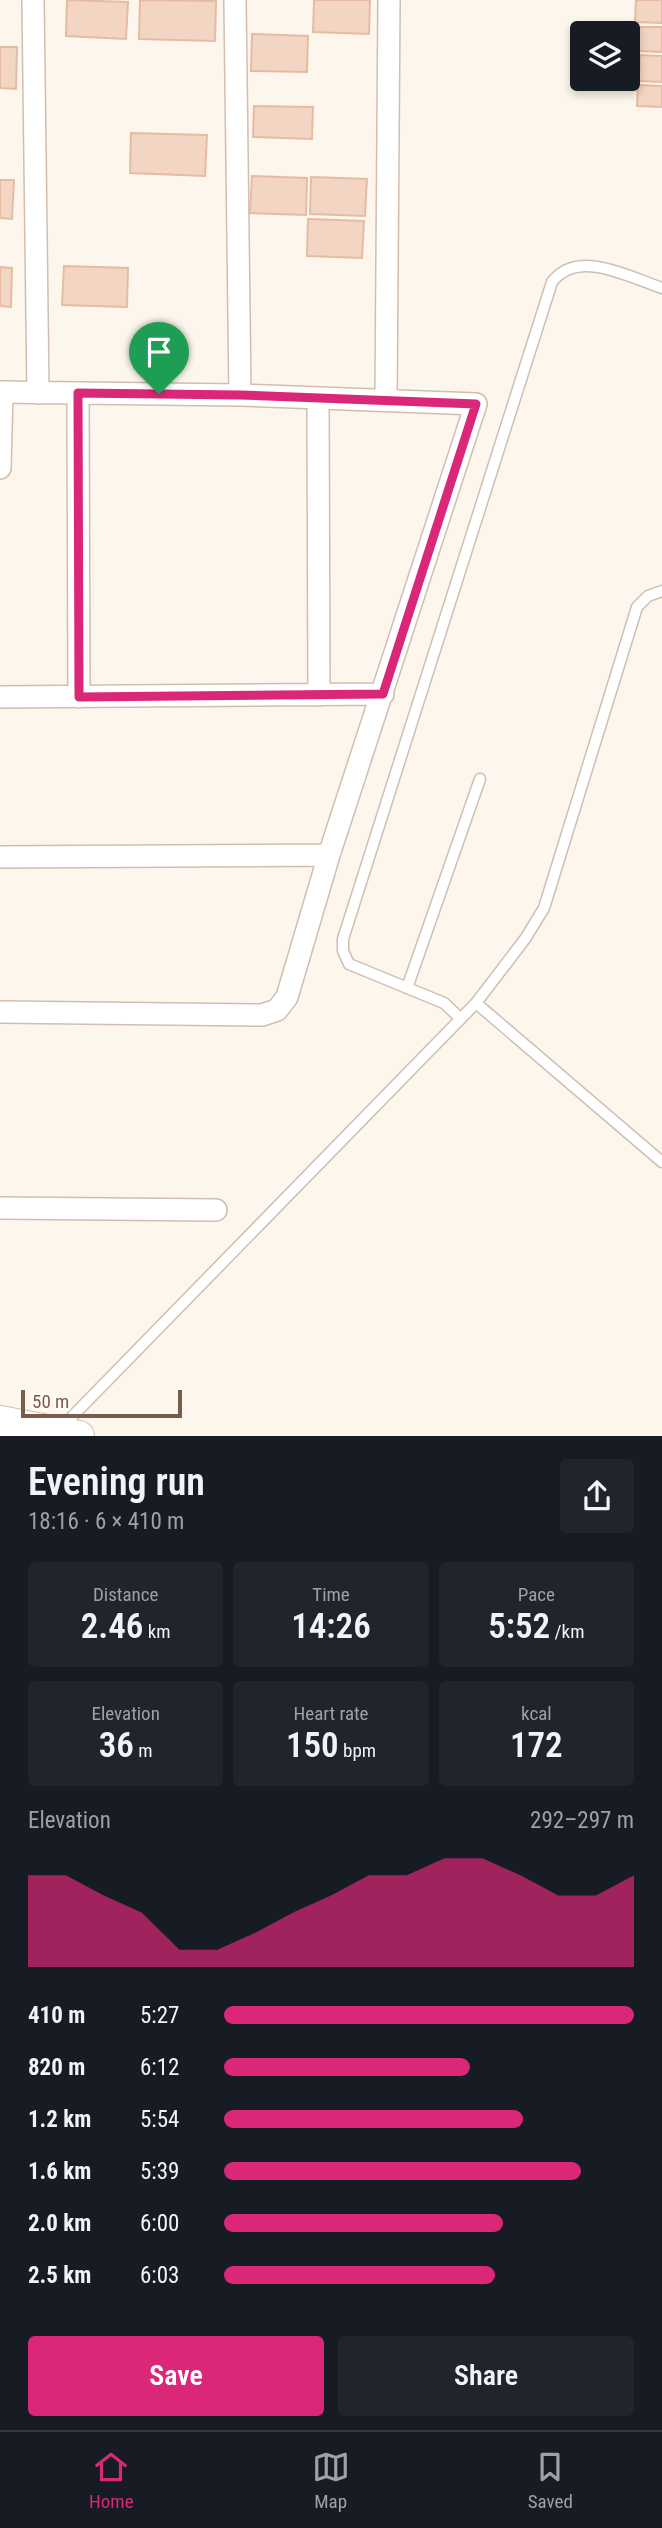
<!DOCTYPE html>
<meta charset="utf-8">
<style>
body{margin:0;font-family:"Roboto Condensed",sans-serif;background:#20242c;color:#f1f3f6;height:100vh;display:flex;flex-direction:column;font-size:26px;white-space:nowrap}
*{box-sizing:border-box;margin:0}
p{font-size:23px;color:#9ea1a6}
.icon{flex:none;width:38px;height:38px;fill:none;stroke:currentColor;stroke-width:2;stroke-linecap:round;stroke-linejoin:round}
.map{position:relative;height:1436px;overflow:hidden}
.sheet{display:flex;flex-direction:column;background:#171b24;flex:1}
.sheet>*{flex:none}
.controls{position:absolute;left:570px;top:21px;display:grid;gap:14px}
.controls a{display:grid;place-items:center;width:70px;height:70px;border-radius:7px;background:#171b24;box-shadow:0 4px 10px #0003;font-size:35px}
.scale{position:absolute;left:21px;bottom:18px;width:161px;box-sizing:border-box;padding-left:7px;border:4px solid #7a5c4d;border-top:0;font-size:19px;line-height:24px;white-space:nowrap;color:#7a5c4d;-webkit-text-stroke:5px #fffaf3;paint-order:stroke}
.pin{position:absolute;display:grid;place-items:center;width:60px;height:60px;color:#fff;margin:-72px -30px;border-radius:50% 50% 50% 0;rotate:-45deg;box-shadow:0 0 7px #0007}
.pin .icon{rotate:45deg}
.round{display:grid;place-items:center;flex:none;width:74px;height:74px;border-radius:7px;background:#20242c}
.overview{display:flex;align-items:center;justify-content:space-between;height:119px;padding:0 28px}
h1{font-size:38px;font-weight:600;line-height:52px}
.figures{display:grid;grid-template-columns:repeat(3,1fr);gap:10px;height:119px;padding:7px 28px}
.figures div{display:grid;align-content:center;border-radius:7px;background:#20242c;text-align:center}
.figures b{font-size:35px;font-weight:600}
.figures small{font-size:19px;font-weight:400}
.figures p{font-size:19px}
.chart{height:196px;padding:14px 28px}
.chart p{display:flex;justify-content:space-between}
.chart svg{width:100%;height:126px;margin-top:7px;fill:#db2777;opacity:.7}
.cta{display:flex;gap:14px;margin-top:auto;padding:14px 28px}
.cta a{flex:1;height:80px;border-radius:7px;background:#db2777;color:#fff;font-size:28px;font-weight:600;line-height:80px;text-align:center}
.cta a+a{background:#20242c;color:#f1f3f6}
ul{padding:0 28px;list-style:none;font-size:23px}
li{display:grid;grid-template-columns:112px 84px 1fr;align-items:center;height:52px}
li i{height:18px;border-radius:9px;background:#db2777}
.dock{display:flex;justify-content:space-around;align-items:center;height:98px;border-top:2px solid #363941;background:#171b24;font-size:19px;color:#9ea1a6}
.dock a{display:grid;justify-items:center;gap:4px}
.dock .active{color:#db2777}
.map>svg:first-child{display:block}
</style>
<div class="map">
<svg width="662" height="1436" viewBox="0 0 662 1436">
<rect width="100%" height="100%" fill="#fdf6ec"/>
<path fill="#f3d5c3" stroke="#e6bba3" stroke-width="2" d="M67,0l61,2 -2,37 -60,-3z
M140,0l76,1 -1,40 -76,-2z
M314,0h56l-1,34 -56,-2z
M636,0h26v23l-27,-1z
M639,27h23v25l-24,-1z
M252,34l56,2 -1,36 -56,-1z
M0,47h17l-1,42 -16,-1z
M640,55l22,1v26l-23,-1z
M638,85l24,1v21l-25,-1z
M254,106l59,1 -1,32 -59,-2z
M131,133l76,2 -2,41 -75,-3z
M252,176l55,2 -1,37 -56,-2z
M311,177l56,2 -2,37 -55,-2z
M0,180h14l-2,39 -12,-1z
M308,219l56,2 -2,37 -55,-2z
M64,266l64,2 -1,39 -65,-2z
M0,267l12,1 -1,39 -11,-1z"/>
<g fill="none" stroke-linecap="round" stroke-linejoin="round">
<defs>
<path id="lane" d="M407,988l73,-209
M476,1003l186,159
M460,1018l-16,-15 -95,-39 -6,-13v-12l209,-657c26,-34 77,-5 110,6
M61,1428l415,-425 49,-64 19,-31 93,-301 11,-11 14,-5"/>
<path id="street" d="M33,0l5,393
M235,0l5,395
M0,392l240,3 236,9 -147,451 -42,142 -10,13 -15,5 -262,-3
M78,393l1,304
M318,400l1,295
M386,400l3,-400
M0,468l2,-76
M0,697l383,-3
M0,857l329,-2
M0,1208l216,2"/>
<path id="secondary" d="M0,1421l79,15"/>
</defs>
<use href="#lane" stroke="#d1beb0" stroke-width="13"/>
<use href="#street" stroke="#d1beb0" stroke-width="24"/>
<use href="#secondary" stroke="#d6c0b0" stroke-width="32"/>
<use href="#lane" stroke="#fff" stroke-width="10"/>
<use href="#street" stroke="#fff" stroke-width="21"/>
<use href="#secondary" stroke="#fff" stroke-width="30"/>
</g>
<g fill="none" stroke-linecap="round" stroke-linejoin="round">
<defs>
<path id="route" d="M78,393l162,2 236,9 -93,290 -304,3z"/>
</defs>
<use href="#route" stroke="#fff" stroke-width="14"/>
<use href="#route" stroke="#db2777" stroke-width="9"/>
</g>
</svg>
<div class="controls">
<a><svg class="icon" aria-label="layers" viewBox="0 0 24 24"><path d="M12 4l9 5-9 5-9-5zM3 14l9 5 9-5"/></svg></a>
</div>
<div class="scale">50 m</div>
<div class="pin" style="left:159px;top:394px;background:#1e9e55"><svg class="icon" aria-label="arrive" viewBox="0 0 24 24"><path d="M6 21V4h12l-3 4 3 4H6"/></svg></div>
</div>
<section class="sheet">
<div class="overview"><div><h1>Evening run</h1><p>18:16 · 6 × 410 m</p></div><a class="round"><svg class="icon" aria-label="share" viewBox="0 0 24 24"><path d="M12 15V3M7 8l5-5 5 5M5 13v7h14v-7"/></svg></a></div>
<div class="figures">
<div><p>Distance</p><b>2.46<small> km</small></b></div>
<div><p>Time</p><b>14:26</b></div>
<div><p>Pace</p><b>5:52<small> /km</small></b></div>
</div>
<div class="figures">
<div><p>Elevation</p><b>36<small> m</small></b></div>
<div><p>Heart rate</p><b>150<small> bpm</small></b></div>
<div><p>kcal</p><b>172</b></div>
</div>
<div class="chart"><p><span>Elevation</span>292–297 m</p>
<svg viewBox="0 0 160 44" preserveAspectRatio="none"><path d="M0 44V12L10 12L20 19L30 25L40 38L50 38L60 32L70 25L80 19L90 12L100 12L110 6L120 6L130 12L140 19L150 19L160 12V44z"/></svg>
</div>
<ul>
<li><b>410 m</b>5:27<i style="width:100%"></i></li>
<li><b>820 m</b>6:12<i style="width:60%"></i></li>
<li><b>1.2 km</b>5:54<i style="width:73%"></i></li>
<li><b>1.6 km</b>5:39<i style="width:87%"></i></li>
<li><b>2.0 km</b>6:00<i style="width:68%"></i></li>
<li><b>2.5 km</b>6:03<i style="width:66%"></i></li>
</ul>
<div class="cta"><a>Save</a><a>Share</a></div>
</section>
<nav class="dock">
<a class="active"><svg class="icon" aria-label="home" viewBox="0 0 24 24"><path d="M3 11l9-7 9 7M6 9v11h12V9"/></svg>Home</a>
<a><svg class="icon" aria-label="map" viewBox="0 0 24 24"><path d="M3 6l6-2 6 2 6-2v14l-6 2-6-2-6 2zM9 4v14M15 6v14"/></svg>Map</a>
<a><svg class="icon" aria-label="saved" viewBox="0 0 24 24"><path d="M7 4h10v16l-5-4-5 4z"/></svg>Saved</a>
</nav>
